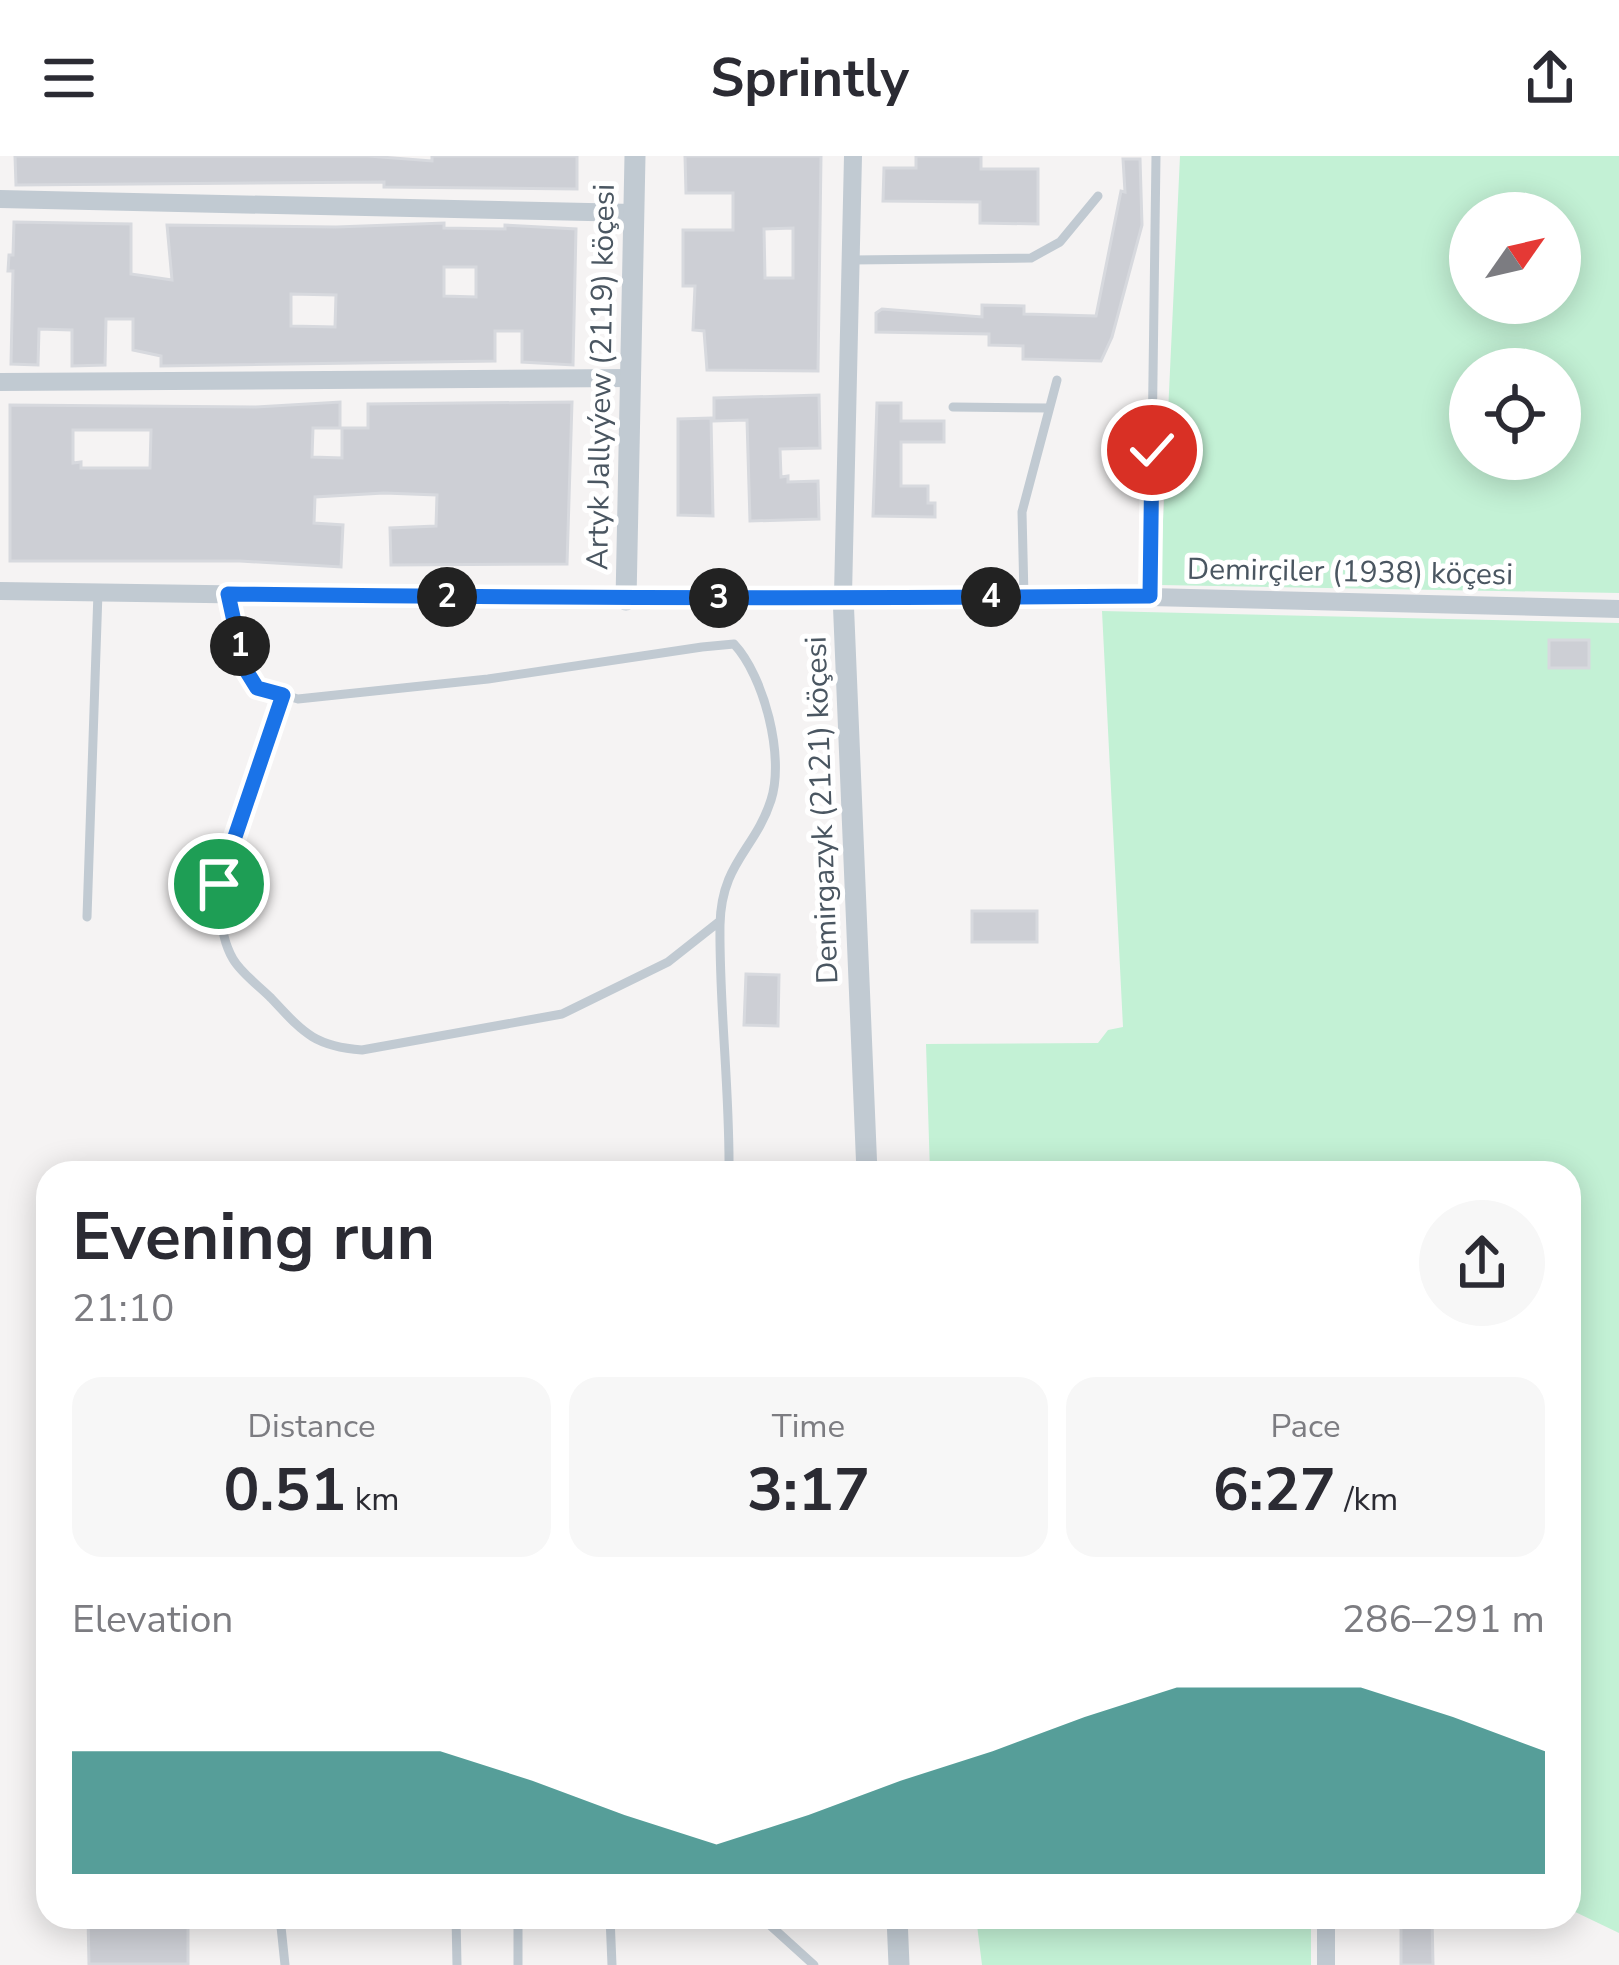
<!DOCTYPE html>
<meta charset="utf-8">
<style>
body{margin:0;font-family:"Nunito Sans",sans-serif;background:#f7f7f7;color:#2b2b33;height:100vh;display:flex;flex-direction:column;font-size:45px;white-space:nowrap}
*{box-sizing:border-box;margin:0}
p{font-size:39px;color:#7c7c81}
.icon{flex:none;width:66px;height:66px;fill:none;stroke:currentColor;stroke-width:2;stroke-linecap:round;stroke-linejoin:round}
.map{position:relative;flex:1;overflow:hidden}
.details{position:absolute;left:36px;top:1005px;width:1545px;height:768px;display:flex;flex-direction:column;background:#fff;border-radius:36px;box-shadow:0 6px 30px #0003}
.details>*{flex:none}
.needle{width:78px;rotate:56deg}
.tools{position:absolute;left:1449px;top:36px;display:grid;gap:24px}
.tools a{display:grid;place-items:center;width:132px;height:132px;border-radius:50%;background:#fff;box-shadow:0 6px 30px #0003;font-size:60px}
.pin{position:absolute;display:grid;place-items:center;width:102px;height:102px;color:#fff;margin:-51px;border:6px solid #fff;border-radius:50%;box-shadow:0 3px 12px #0007}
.km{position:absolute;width:60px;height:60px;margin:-30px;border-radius:50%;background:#222;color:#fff;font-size:33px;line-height:60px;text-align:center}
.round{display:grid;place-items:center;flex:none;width:126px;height:126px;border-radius:63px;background:#f7f7f7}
.headline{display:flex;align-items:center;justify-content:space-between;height:204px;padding:0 36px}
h1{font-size:66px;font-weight:700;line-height:90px}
.figures{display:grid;grid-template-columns:repeat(3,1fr);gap:18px;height:204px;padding:12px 36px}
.figures div{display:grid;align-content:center;border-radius:30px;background:#f7f7f7;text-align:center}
.figures b{font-size:60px;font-weight:700}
.figures small{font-size:33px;font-weight:400}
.figures p{font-size:33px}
.chart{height:336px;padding:24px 36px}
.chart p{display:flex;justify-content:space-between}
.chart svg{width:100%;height:216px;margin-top:12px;fill:#0f766e;opacity:.7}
header{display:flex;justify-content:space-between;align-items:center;height:156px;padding:0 36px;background:#fff;font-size:54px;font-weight:700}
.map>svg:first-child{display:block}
</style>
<header><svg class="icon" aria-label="menu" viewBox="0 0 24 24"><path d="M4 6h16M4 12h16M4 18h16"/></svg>Sprintly<svg class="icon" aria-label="share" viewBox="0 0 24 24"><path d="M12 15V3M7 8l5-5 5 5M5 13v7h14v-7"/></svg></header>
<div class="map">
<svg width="1619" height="1809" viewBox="0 0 1619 1809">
<rect width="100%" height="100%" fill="#f5f3f3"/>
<path fill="#c3f1d5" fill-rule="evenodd" d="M1180,0h439v437l-459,-8zM1470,57h90v90h-90zM1470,213h90v90h-90z
M1102,455l517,12v1310l-50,-24v-736h-639l-4,-129 172,-1 10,-13 15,-3z
M941,1761h370v48h-329l-5,-40 -36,2z"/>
<path fill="#cdcfd5" stroke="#d7d9de" stroke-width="3" fill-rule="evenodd" d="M15,0h353l64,5v-5h145v33l-193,-2v-5l-368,3z
M685,0h136l-3,215 -111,-1 -3,-39 -11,-1 2,-44h-12v-56h50v-37h-47zM793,72v50h-28l-1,-49z
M916,0h65v13h57v55l-58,-1v-21l-97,-1 1,-33h32z
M1123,3h17l2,66 -30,112 -11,24 -78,-2v-13l-34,-1v-11l-113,-2v-19l6,-4 100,8v-12l42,1v8l72,2 25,-125 4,1z
M14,66l117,2v50l41,6 -5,-55 169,2 108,-4v5l61,1v-4l71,4 -3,136 -51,-3v-31h-27v30l-334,5v-10l-28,-6v-31h-27l-1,46 -33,1v-36l-33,-1 -1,36 -27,-1 2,-93h-5l1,-16h4zM444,111h32v30l-32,-1zM291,138l45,1 -1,32 -44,-1z
M819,239l1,53 -40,1 1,28 7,-1v6l30,-1 1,38 -69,2 -3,-101 -33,1v-23z
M340,246v26h-27l-1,29 30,1v-30h26v-24l204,-2 -5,162 -176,1 -1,-37 46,-2 1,-31 -53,-2 -69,4 -1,26 29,2 -2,42 -101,-6h-230v-156l246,2zM73,274h78l-1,38h-69v-6l-8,1z
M877,247h24v18h43v21h-43v44h27v17h7v14l-62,-1z
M711,262l2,98 -35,-1v-96z
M1549,484h40v28h-40z
M972,755h65v31h-65z
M746,818l33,1 -1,51 -34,-1z
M88,1761h100v47h-99z
M1401,1761h31l1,48h-32z"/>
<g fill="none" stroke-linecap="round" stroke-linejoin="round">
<path stroke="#c1cad2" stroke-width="9" d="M852,104l179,-2 29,-16 38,-46
M953,251l96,1
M228,438l16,73 13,20 41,12 190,-20 214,-32 32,-3c30,32 51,113 37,156 -16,50 -50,63 -51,125 -1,82 10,165 9,248
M1024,441l-2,-85 35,-132
M1150,441l6,-441
M282,539c-22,68 -88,198 -49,264 8,14 26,27 38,39 32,34 42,48 91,52l200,-36 106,-52 52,-41
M87,761l11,-325
M280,1761l5,48
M456,1761l1,48
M518,1761v48
M610,1761l2,48
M761,1761l53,48"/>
<path stroke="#c1cad2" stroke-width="18" d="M0,43l634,14
M0,226l631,-4
M0,435l626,9 217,-5 307,2 469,12
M843,439l10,-439
M1326,1761v48"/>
<path stroke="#c1cad2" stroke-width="21" d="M843,439l24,578
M626,444l9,-444
M897,1761l2,48"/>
</g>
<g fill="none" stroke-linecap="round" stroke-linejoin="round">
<defs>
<path id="route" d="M219,728l64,-189 -26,-7 -13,-21 -16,-73c307,4 615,5 922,2l2,-146"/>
</defs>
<use href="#route" stroke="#fff" stroke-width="24"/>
<use href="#route" stroke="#1a73e8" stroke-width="15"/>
</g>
<g text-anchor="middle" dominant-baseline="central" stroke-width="10" stroke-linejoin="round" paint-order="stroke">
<g font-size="30" fill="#4a5661" stroke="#fff">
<text transform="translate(601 221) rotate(-89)">Artyk Jallyýew (2119) köçesi</text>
<text transform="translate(1350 416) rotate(1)">Demirçiler (1938) köçesi</text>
<text transform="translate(822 654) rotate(-92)">Demirgazyk (2121) köçesi</text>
</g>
</g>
</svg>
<div class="tools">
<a><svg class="needle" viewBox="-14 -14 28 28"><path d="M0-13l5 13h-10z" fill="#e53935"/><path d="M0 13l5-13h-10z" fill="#7c7c81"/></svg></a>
<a><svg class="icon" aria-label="locate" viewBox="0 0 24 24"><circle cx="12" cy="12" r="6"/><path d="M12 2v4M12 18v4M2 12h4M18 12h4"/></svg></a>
</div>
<div class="pin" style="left:219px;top:728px;background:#1e9e55"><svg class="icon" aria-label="arrive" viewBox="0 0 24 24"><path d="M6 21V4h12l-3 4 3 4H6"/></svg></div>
<div class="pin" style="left:1152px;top:294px;background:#d93025"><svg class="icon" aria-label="check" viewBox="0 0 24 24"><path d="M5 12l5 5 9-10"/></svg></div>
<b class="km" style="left:240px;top:490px">1</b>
<b class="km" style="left:447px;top:441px">2</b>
<b class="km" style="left:719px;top:442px">3</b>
<b class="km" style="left:991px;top:441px">4</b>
<section class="details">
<div class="headline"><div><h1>Evening run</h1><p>21:10</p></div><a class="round"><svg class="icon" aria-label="share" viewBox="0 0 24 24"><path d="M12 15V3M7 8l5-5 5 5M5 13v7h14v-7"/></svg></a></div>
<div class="figures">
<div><p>Distance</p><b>0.51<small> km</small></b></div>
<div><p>Time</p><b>3:17</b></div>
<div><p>Pace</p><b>6:27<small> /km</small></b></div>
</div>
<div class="chart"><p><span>Elevation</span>286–291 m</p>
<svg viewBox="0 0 160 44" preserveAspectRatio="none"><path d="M0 44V19L10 19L20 19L30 19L40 19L50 25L60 32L70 38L80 32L90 25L100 19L110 12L120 6L130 6L140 6L150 12L160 19V44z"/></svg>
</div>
</section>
</div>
